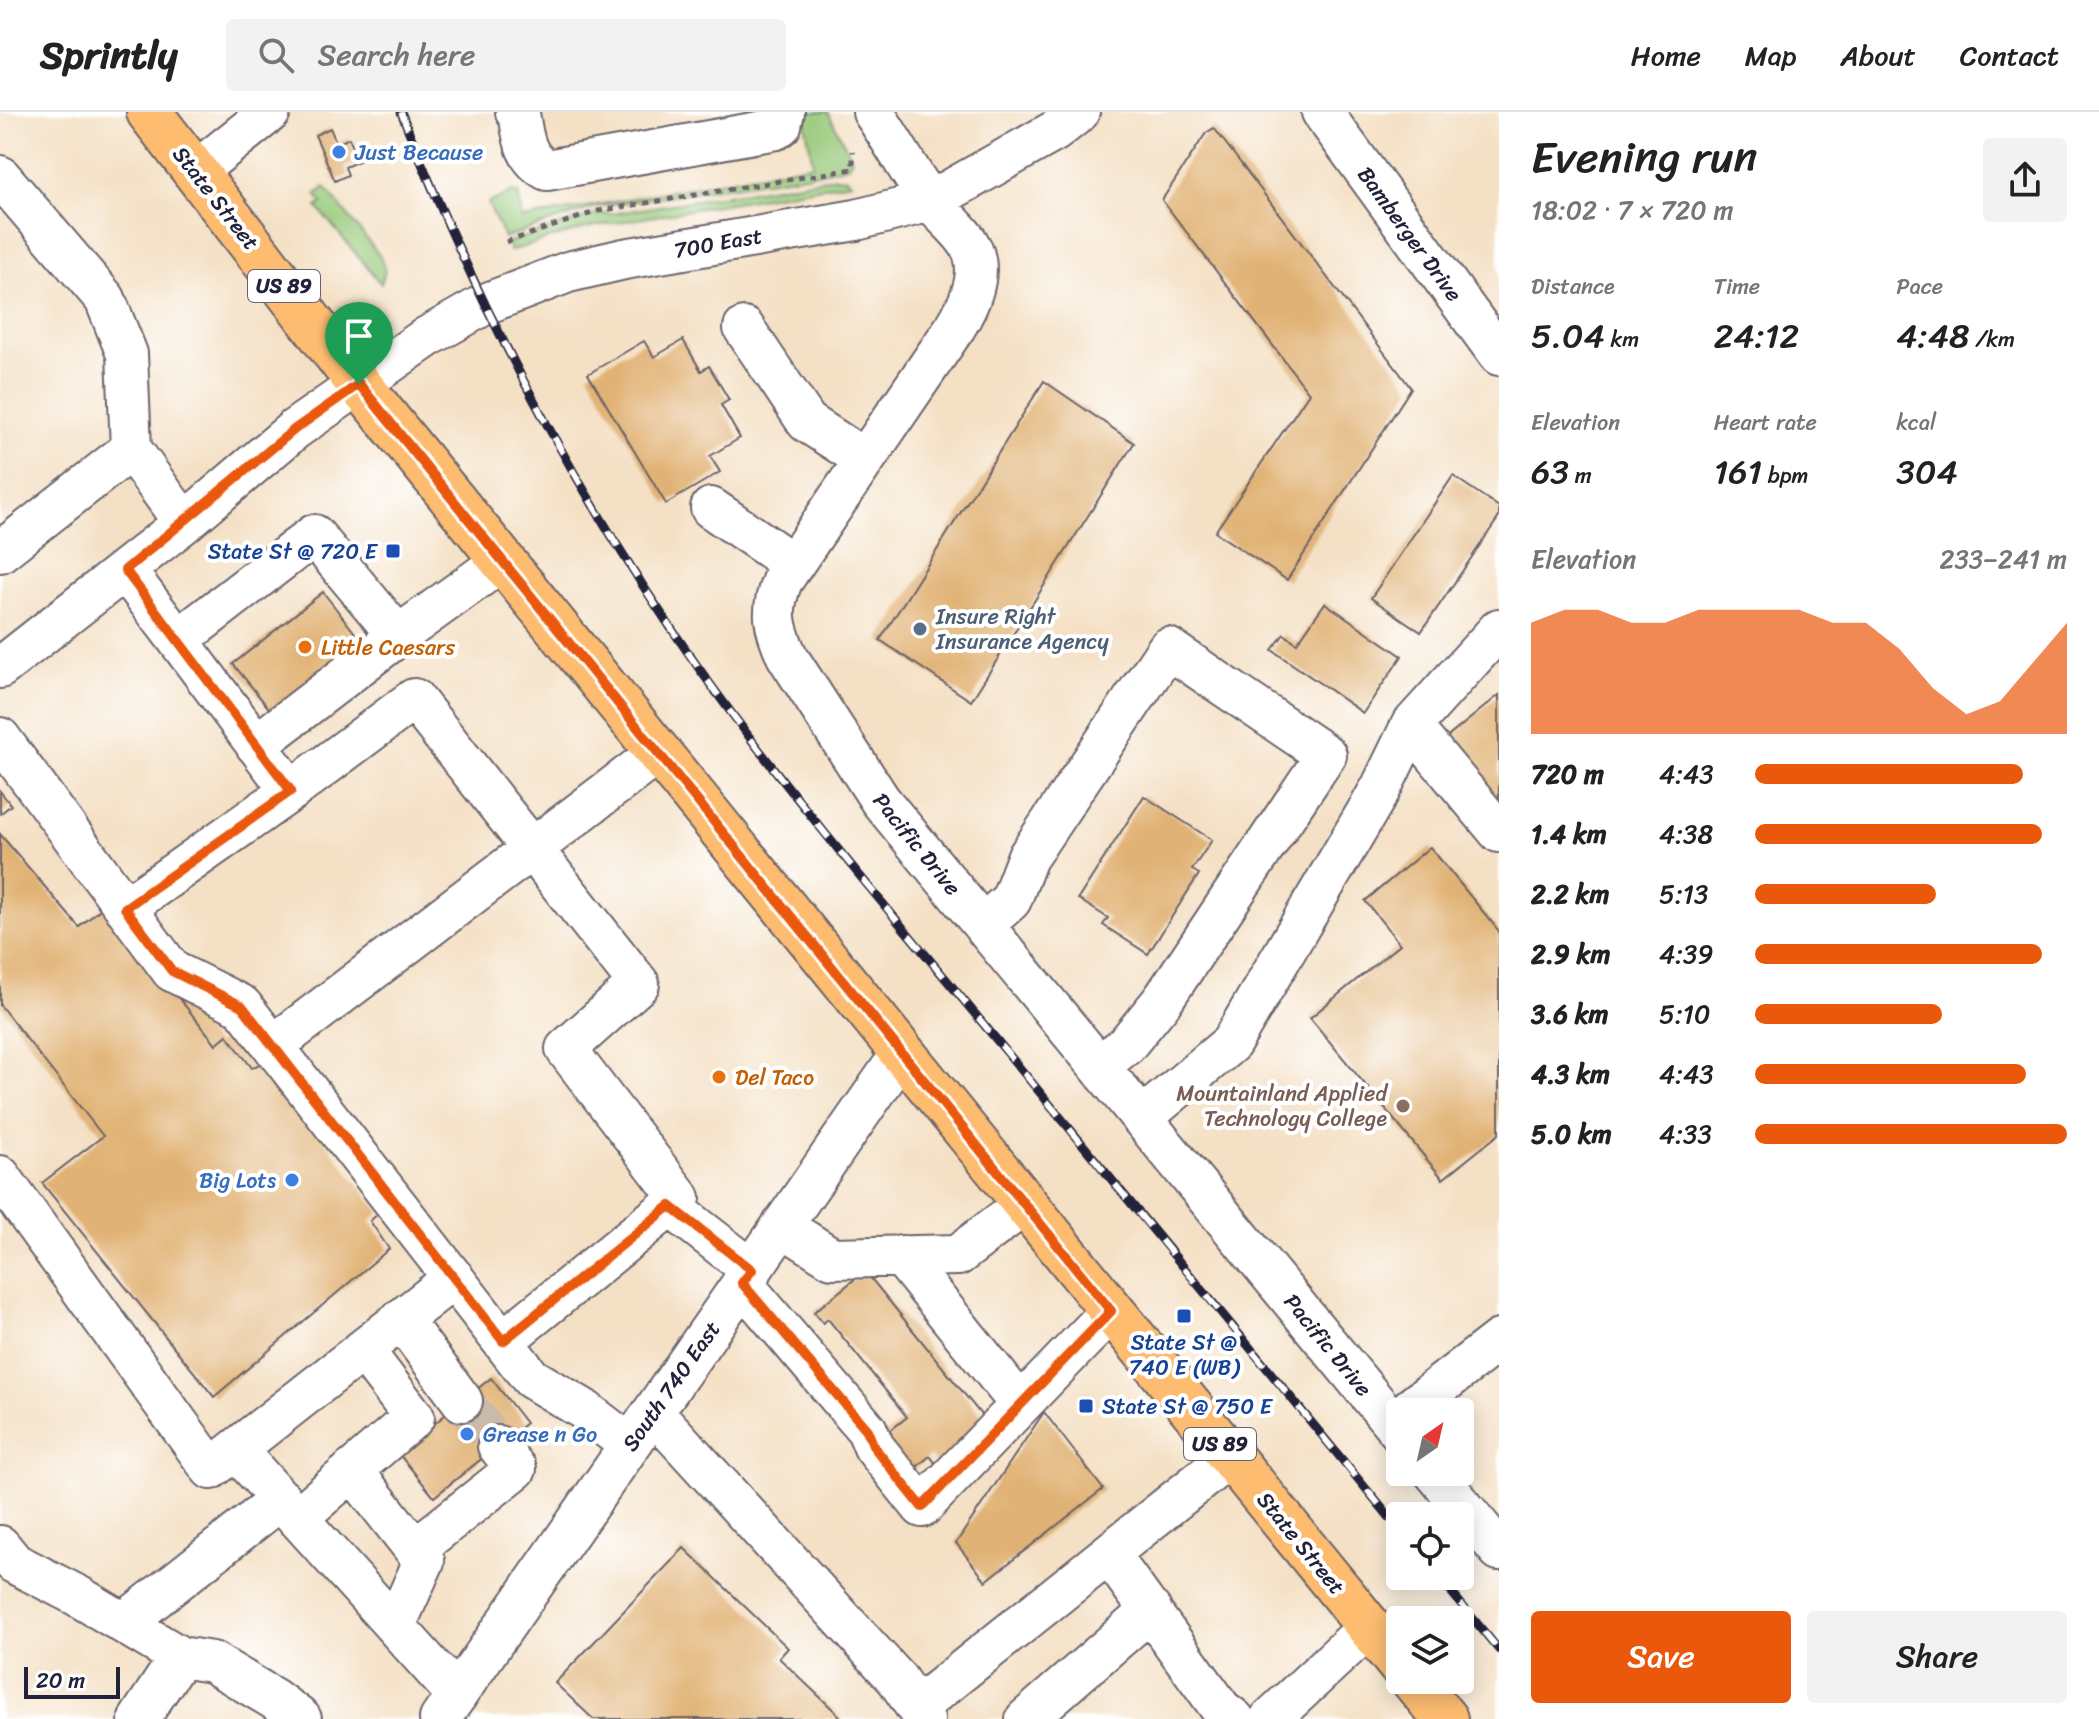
<!DOCTYPE html>
<meta charset="utf-8">
<style>
body{margin:0;font-family:Sriracha,sans-serif;background:#f2f2f2;color:#222;height:100vh;display:flex;flex-direction:column;font-size:30px;white-space:nowrap}
*{box-sizing:border-box;margin:0}
p{font-size:26px;color:#767676}
.icon{flex:none;width:44px;height:44px;fill:none;stroke:currentColor;stroke-width:2;stroke-linecap:round;stroke-linejoin:round}
.map{position:relative;flex:1;overflow:hidden}
.sheet{display:flex;flex-direction:column;background:#fff;width:600px}
.sheet>*{flex:none}
.needle{width:52px;rotate:34deg}
.fabs{position:absolute;left:1386px;top:1286px;display:grid;gap:16px}
.fabs a{display:grid;place-items:center;width:88px;height:88px;border-radius:8px;background:#fff;box-shadow:0 4px 20px #0003;font-size:40px}
.scale{position:absolute;left:24px;bottom:20px;width:96px;box-sizing:border-box;padding-left:8px;border:4px solid #22223b;border-top:0;font-size:22px;line-height:28px;white-space:nowrap;color:#22223b;-webkit-text-stroke:6px #fff;paint-order:stroke}
.pin{position:absolute;display:grid;place-items:center;width:68px;height:68px;color:#fff;margin:-82px -34px;border-radius:50% 50% 50% 0;rotate:-45deg;box-shadow:0 0 8px #0007}
.pin .icon{rotate:45deg}
.round{display:grid;place-items:center;flex:none;width:84px;height:84px;border-radius:8px;background:#f2f2f2}
.summary{display:flex;align-items:center;justify-content:space-between;height:136px;padding:0 32px}
h1{font-size:44px;font-weight:600;line-height:60px}
.figures{display:grid;grid-template-columns:repeat(3,1fr);gap:12px;height:136px;padding:8px 32px}
.figures div{display:grid;align-content:center}
.figures b{font-size:34px;font-weight:600}
.figures small{font-size:22px;font-weight:400}
.figures p{font-size:22px}
.chart{height:224px;padding:16px 32px}
.chart p{display:flex;justify-content:space-between}
.chart svg{width:100%;height:144px;margin-top:8px;fill:#ea580c;opacity:.7}
.action{display:flex;gap:16px;margin-top:auto;padding:16px 32px}
.action a{flex:1;height:92px;border-radius:8px;background:#ea580c;color:#fff;font-size:32px;font-weight:600;line-height:92px;text-align:center}
.action a+a{background:#f2f2f2;color:#222}
ul{padding:0 32px;list-style:none;font-size:26px}
li{display:grid;grid-template-columns:128px 96px 1fr;align-items:center;height:60px}
li i{height:20px;border-radius:10px;background:#ea580c}
header{display:flex;align-items:center;gap:48px;box-sizing:border-box;height:112px;padding:0 40px;background:#fff;border-bottom:2px solid #e0e0e0}
header strong{font-size:38px}
nav{display:flex;gap:44px;margin-inline-start:auto;font-size:28px}
.search{width:560px;height:72px;background:#f2f2f2;display:flex;align-items:center;gap:20px;box-sizing:border-box;padding:0 28px;border-radius:8px;color:#767676;font-size:30px}
main{display:flex;flex:1;min-height:0}
.map>svg:first-child{display:block}
</style>
<header>
<strong>Sprintly</strong>
<div class="search"><svg class="icon" aria-label="search" viewBox="0 0 24 24"><circle cx="10" cy="10" r="6"/><path d="M15 15l6 6"/></svg>Search here</div>
<nav><a>Home</a><a>Map</a><a>About</a><a>Contact</a></nav>
</header>
<main>
<div class="map">
<svg width="1499" height="1607" viewBox="0 0 1499 1607">
<rect width="100%" height="100%" fill="#fff"/>
<filter id="ink" filterUnits="userSpaceOnUse"><feTurbulence type="fractalNoise" baseFrequency=".0125" numOctaves="2"/><feDisplacementMap in="SourceGraphic" scale="16" xChannelSelector="R" yChannelSelector="G"/><feConvolveMatrix kernelMatrix="1 2 1 2 8 2 1 2 1" color-interpolation-filters="sRGB"/></filter>
<filter id="wash" filterUnits="userSpaceOnUse"><feTurbulence type="fractalNoise" baseFrequency=".006" numOctaves="4" result="noise"/><feDisplacementMap in="SourceGraphic" scale="32" xChannelSelector="R" yChannelSelector="G"/><feGaussianBlur stdDeviation="1.8" result="paint"/><feColorMatrix in="noise" values="0 0 0 0 0 0 0 0 0 0 0 0 0 0 0 0 0 1.4 0 .05"/><feComposite in="paint" operator="in"/></filter>
<g filter="url(#wash)">
<rect width="100%" height="100%" fill="#f4e0c4"/>
<path fill="#98c979" stroke="#5d765a" stroke-width="2" d="M803,0h25l24,47 -4,7 -30,7 -222,34 -92,31 -16,-35 25,-11 5,1 4,26 291,-55z
M836,65l11,1 4,4 -265,46 -76,23 -3,-8 92,-30 12,1z
M325,75l55,69 5,14 -4,14 -64,-77 5,-4 -6,-8z"/>
<g id="blocks">
<path fill="#e1b274" d="M330,16l7,16 12,-6 10,23 -14,6 3,8 -13,6 -20,-46z
M1214,16l197,260 -124,192 -72,-48 94,-139 -147,-193 44,-67z
M683,228l18,31 8,-5 20,34 -8,5 19,33 -30,18 10,16 -54,32 -78,-130 56,-33 10,16z
M1044,269l90,62 -163,258 -91,-61z
M1453,364l46,31v10l-78,115 -50,-34z
M323,480l42,54 -89,71 -43,-53z
M1325,491l77,53 -39,57 -91,-63 12,-16 13,9z
M1499,583v112l-55,-67z
M0,679l11,14 -11,9z
M1144,684l68,44 -20,30 7,4 -51,80 -45,-29 5,-7 -30,-19z
M0,722l79,93 25,-21 112,138 11,-9 25,33 11,-6 117,150 -10,9 19,28 -175,148 -172,-214 61,-47 -103,-131z
M1430,735l69,84v203l-56,45 -133,-161 90,-74 -35,-43z
M865,1159l126,156 -52,41 -9,-12 -21,17 -28,-35 26,-21 -79,-98 -5,4 -9,-11z
M491,1266l35,45 -92,74 -36,-44z
M1044,1300l59,77 -117,92 -30,-38z
M684,1436l104,100 -9,10 64,61h-250l-38,-36z"/>
</g>
</g>
<g filter="url(#ink)">
<use href="#blocks" fill-opacity="0" stroke="#6c646b" stroke-width="2"/>
<g fill="none" stroke-linecap="round" stroke-linejoin="round">
<path stroke="#cabaa9" stroke-width="40" stroke-dasharray="40 20" stroke-linecap="butt" d="M462,1289l36,45"/>
<defs>
<path id="minor" d="M516,0l3,1c4,24 5,45 28,57l229,-41 5,-4 3,-13
M873,0c20,29 37,62 58,90 12,14 28,26 38,42 16,26 1,59 -13,82l-174,255c-12,30 -8,46 5,75l93,144 520,632
M1322,0l177,243
M195,60l75,-60
M0,64l105,123 22,55 4,95 -131,103
M744,216l63,94 57,37
M131,337l53,74
M711,396l82,56
M125,458l53,70 136,-105 84,101 104,-75
M1499,517l-88,97 88,106
M178,528l113,151
M0,556l184,-145 111,-94 132,-92 58,-33 83,-32 56,-13 232,-39 75,-19 124,-70 24,-19
M0,626l172,233 70,35 289,372 52,31 47,36
M256,633l142,-109
M125,796l166,-117 123,-92 225,285 -73,65 114,149 -177,143
M983,813l28,-25 16,-42 141,-210 158,107 -164,246 -36,44 -27,21
M274,933l384,-292
M1142,1006l89,-75 150,-255 30,-62
M0,1064l211,293 243,-191
M670,1094l82,64
M782,1114l50,32 126,-3 67,-51
M901,1144l119,148
M742,1171l125,147 7,17 48,60 189,-196
M401,1207l61,82
M653,1300l244,267 27,40
M1406,1300l93,-72
M236,1338l221,245
M352,1358l72,91 -29,65
M1434,1360l65,78
M297,1406l117,-101 -51,-67
M0,1434l14,17 64,33 102,61 32,5 62,37 27,20
M415,1437l101,-80 -18,-23
M1109,1442l112,155 13,10
M124,1511l157,-124
M917,1595l314,-251
M139,1607l41,-62
M440,1607l462,-666
M1026,1607l125,-109
M1270,1607l99,-92"/>
<path id="major" d="M149,0l210,272 1041,1281
M1413,1568l32,39"/>
</defs>
<use href="#minor" stroke="#6c646b" stroke-width="44"/>
<use href="#major" stroke="#6c646b" stroke-width="48"/>
<path stroke="#6c646b" stroke-width="5" stroke-dasharray="6 6" stroke-linecap="butt" d="M506,130l92,-31 255,-42v-18"/>
<use href="#minor" stroke="#fff" stroke-width="40"/>
<use href="#major" stroke="#fdbc70" stroke-width="44"/>
<defs>
<path id="rail" d="M401,0c77,195 176,384 297,555 94,133 203,257 307,383 131,160 263,320 395,480
M1438,1464l61,74"/>
</defs>
<use href="#rail" stroke="#22223b" stroke-width="9"/>
<use href="#rail" stroke="#fff" stroke-width="6" stroke-dasharray="18" stroke-linecap="butt"/>
</g>
</g>
<g fill="none" stroke-linecap="round" stroke-linejoin="round" filter="url(#ink)">
<defs>
<path id="route" d="M359,272l752,927 -189,196 -48,-60 -7,-17 -125,-147 10,-13 -82,-64 -167,135 -261,-335 -70,-35 -47,-63 166,-117 -166,-221 170,-141z"/>
</defs>
<use href="#route" stroke="#fff" stroke-width="16"/>
<use href="#route" stroke="#ea580c" stroke-width="10"/>
</g>
<g fill="#3f7fe0" stroke="#fff" stroke-width="3">
<circle cx="339" cy="40" r="8"/>
<circle cx="292" cy="1068" r="8"/>
<circle cx="467" cy="1322" r="8"/>
</g>
<g fill="#1a4fb4" stroke="#fff" stroke-width="3">
<rect x="385" y="431" width="16" height="16" rx="4"/>
<rect x="1176" y="1196" width="16" height="16" rx="4"/>
<rect x="1078" y="1286" width="16" height="16" rx="4"/>
</g>
<circle fill="#5c6f8a" stroke="#fff" stroke-width="3" cx="920" cy="517" r="8"/>
<g fill="#e8710a" stroke="#fff" stroke-width="3">
<circle cx="305" cy="535" r="8"/>
<circle cx="719" cy="965" r="8"/>
</g>
<circle fill="#8d6e63" stroke="#fff" stroke-width="3" cx="1403" cy="994" r="8"/>
<g text-anchor="middle" dominant-baseline="central" stroke-width="8" stroke-linejoin="round" paint-order="stroke">
<g fill="#fff" stroke="#646476" stroke-width="2">
<rect x="248" y="158" width="72" height="32" rx="6"/>
<rect x="1184" y="1316" width="72" height="32" rx="6"/>
</g>
<g font-size="20" font-weight="bold" fill="#22223b">
<text x="284" y="174">US 89</text>
<text x="1220" y="1332">US 89</text>
</g>
<g font-size="22" fill="#366cbe" stroke="#fff" text-anchor="start">
<text x="355" y="40">Just Because</text>
<text x="276" y="1068" text-anchor="end">Big Lots</text>
<text x="483" y="1322">Grease n Go</text>
</g>
<g font-size="22" fill="#22223b" stroke="#fff">
<text transform="translate(216 86) rotate(52)">State Street</text>
<text transform="translate(1410 122) rotate(54)">Bamberger Drive</text>
<text transform="translate(718 131) rotate(-10)">700 East</text>
<text transform="translate(917 732) rotate(51)">Pacific Drive</text>
<text transform="translate(1328 1233) rotate(51)">Pacific Drive</text>
<text transform="translate(671 1274) rotate(-55)">South 740 East</text>
<text transform="translate(1301 1431) rotate(51)">State Street</text>
</g>
<g font-size="22" fill="#164399" stroke="#fff" text-anchor="end">
<text x="377" y="439">State St @ 720 E</text>
<text x="1184" y="1230" text-anchor="middle">State St @<tspan x="1184" dy="25">740 E (WB)</tspan></text>
<text x="1102" y="1294" text-anchor="start">State St @ 750 E</text>
</g>
<g font-size="22" fill="#4e5e75" stroke="#fff" text-anchor="start">
<text x="936" y="504">Insure Right<tspan x="936" dy="25">Insurance Agency</tspan></text>
</g>
<g font-size="22" fill="#c56008" stroke="#fff" text-anchor="start">
<text x="321" y="535">Little Caesars</text>
<text x="735" y="965">Del Taco</text>
</g>
<g font-size="22" fill="#785e54" stroke="#fff" text-anchor="end">
<text x="1387" y="981">Mountainland Applied<tspan x="1387" dy="25">Technology College</tspan></text>
</g>
</g>
</svg>
<div class="fabs">
<a><svg class="needle" viewBox="-14 -14 28 28"><path d="M0-13l5 13h-10z" fill="#e53935"/><path d="M0 13l5-13h-10z" fill="#767676"/></svg></a>
<a><svg class="icon" aria-label="locate" viewBox="0 0 24 24"><circle cx="12" cy="12" r="6"/><path d="M12 2v4M12 18v4M2 12h4M18 12h4"/></svg></a>
<a><svg class="icon" aria-label="layers" viewBox="0 0 24 24"><path d="M12 4l9 5-9 5-9-5zM3 14l9 5 9-5"/></svg></a>
</div>
<div class="scale">20 m</div>
<div class="pin" style="left:359px;top:272px;background:#1e9e55"><svg class="icon" aria-label="arrive" viewBox="0 0 24 24"><path d="M6 21V4h12l-3 4 3 4H6"/></svg></div>
</div>
<section class="sheet">
<div class="summary"><div><h1>Evening run</h1><p>18:02 · 7 × 720 m</p></div><a class="round"><svg class="icon" aria-label="share" viewBox="0 0 24 24"><path d="M12 15V3M7 8l5-5 5 5M5 13v7h14v-7"/></svg></a></div>
<div class="figures">
<div><p>Distance</p><b>5.04<small> km</small></b></div>
<div><p>Time</p><b>24:12</b></div>
<div><p>Pace</p><b>4:48<small> /km</small></b></div>
</div>
<div class="figures">
<div><p>Elevation</p><b>63<small> m</small></b></div>
<div><p>Heart rate</p><b>161<small> bpm</small></b></div>
<div><p>kcal</p><b>304</b></div>
</div>
<div class="chart"><p><span>Elevation</span>233–241 m</p>
<svg viewBox="0 0 160 44" preserveAspectRatio="none"><path d="M0 44V10L10 6L20 6L30 10L40 10L50 6L60 6L70 6L80 6L90 10L100 10L110 18L120 30L130 38L140 34L150 22L160 10V44z"/></svg>
</div>
<ul>
<li><b>720 m</b>4:43<i style="width:86%"></i></li>
<li><b>1.4 km</b>4:38<i style="width:92%"></i></li>
<li><b>2.2 km</b>5:13<i style="width:58%"></i></li>
<li><b>2.9 km</b>4:39<i style="width:92%"></i></li>
<li><b>3.6 km</b>5:10<i style="width:60%"></i></li>
<li><b>4.3 km</b>4:43<i style="width:87%"></i></li>
<li><b>5.0 km</b>4:33<i style="width:100%"></i></li>
</ul>
<div class="action"><a>Save</a><a>Share</a></div>
</section>
</main>
